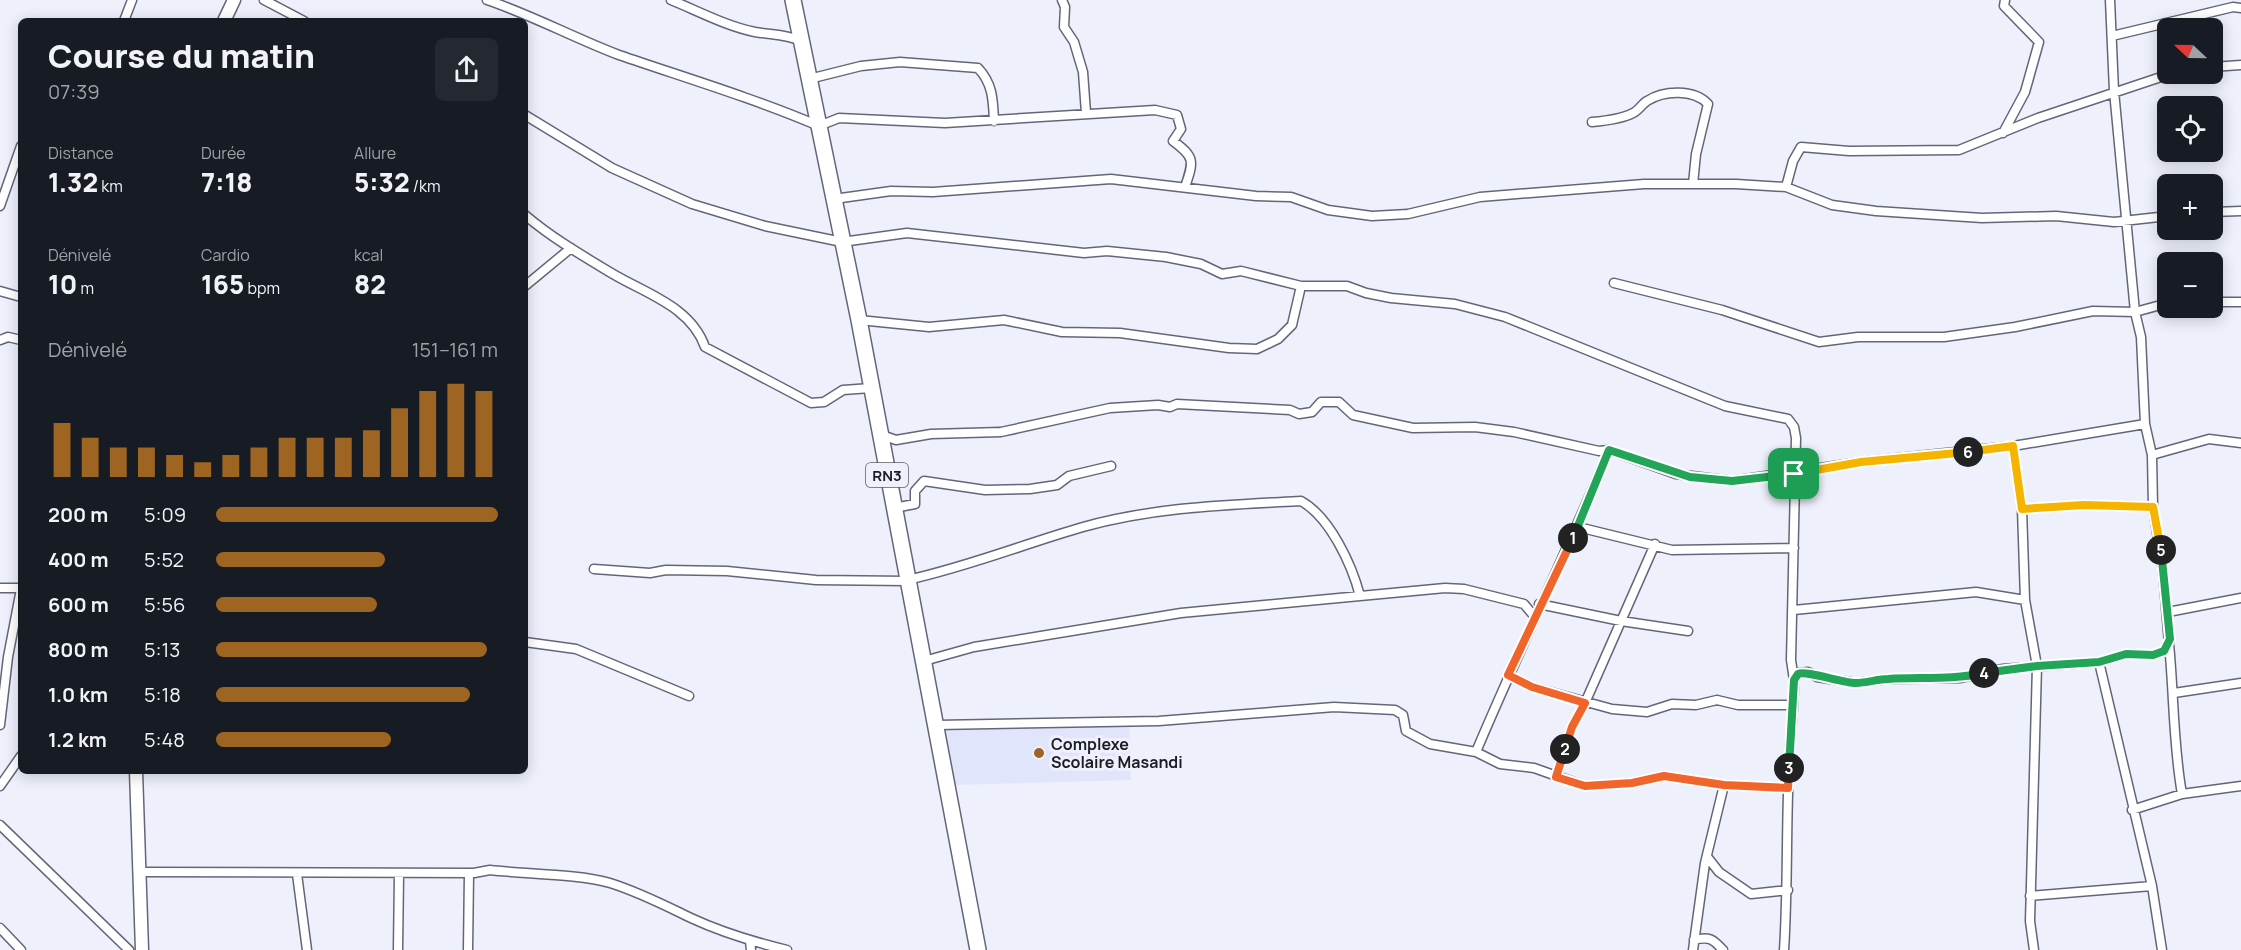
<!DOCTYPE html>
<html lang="fr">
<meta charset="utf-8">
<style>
body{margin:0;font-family:Manrope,sans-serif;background:#242831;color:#f1f3f6;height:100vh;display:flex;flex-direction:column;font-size:22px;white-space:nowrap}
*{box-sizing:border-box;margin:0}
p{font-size:20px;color:#9ea1a6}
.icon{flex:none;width:33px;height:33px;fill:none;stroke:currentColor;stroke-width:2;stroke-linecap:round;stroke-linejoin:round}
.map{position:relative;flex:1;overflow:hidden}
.details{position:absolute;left:18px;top:18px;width:510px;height:756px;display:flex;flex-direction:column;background:#171b24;border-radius:9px;box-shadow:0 3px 15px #0003}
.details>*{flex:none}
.needle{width:39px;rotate:292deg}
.fabs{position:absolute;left:2157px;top:18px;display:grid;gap:12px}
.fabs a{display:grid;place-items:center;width:66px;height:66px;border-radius:9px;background:#171b24;box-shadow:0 3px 15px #0003;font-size:30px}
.pin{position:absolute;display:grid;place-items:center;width:51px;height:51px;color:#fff;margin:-26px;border-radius:12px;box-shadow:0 3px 9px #0006}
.km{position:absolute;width:30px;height:30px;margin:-15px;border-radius:50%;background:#222;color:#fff;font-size:16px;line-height:30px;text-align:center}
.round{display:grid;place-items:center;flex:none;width:63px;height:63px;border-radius:9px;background:#242831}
.head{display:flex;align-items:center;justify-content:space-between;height:102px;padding:0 30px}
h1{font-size:33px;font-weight:800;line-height:45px}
.metrics{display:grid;grid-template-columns:repeat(3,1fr);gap:9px;height:102px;padding:6px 30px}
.metrics div{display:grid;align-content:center}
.metrics b{font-size:26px;font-weight:800}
.metrics small{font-size:16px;font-weight:400}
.metrics p{font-size:16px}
.chart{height:168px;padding:12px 30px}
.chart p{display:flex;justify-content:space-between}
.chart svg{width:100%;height:108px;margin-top:6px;stroke:#9d6422;stroke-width:6}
ul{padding:0 30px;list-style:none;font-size:20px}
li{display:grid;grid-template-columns:96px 72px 1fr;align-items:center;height:45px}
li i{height:15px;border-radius:8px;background:#9d6422}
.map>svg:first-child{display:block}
</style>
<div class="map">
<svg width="2241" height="950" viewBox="0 0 2241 950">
<rect width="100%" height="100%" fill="#eef0fc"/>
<path fill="#e1e5fc" d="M1129,722l2,58 -177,5 -10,-58z"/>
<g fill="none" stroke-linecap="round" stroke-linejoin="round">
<defs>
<path id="street" d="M264,0l40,21
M487,0c45,15 87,38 132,55 67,23 134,43 200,71l20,-8 106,5 210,-13 22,5 4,14 -8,12c22,16 21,20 12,46
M671,0c27,11 55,26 84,32 17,3 31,2 46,9
M1062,0l3,7 -1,20 10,15 9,30 3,41
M124,21l8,-21
M2112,36l121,-29 8,1
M2212,67l29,-2
M809,79l52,-13 39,-4 78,6c15,16 15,32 16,53
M525,115l87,53 80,36 73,22 77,16 65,-9 177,20 23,-2 59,6 35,7 21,10 19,-3 60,15h46l19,7 25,5 64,6 50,13 220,89 63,13 6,8 2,11 -5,222 3,20
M1592,122c12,-1 30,-3 41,-9 5,-2 9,-9 14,-12 17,-11 47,-12 61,3l-12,50 -3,30
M2003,133l22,-41 14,-50 -35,-36 1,-6
M1786,187l46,18 44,6 106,7 74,-2 58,6 54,-6
M834,199l57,-8 42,1 178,-13 145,17 35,1 37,13 44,6 36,-2 72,-17 164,-13h92l50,3 7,-26 8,-14 48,4 110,-1 79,-32 132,-44
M0,206l21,-60
M2212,212l29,-1
M525,215c27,23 58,41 88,59 34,20 78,33 92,73l106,56 13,-1 19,-12 28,-2
M1614,283l108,27 97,32 39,-5h86l71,-10 78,-16 42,1 33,-9
M525,286l46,-38
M0,291l21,6
M2212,302h29
M859,320l70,7 75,-7 58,12 58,1 109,15 28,1 21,-10 14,-14 9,-39
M0,340l8,-3 13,3
M879,434l17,6 35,-6 70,-2 109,-24 48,-3 12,2 7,-3 113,6 9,4 13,-2 9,-10h18l14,13 60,13 62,-1 39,5 85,19 10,-1 67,24 56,7 129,-19 152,-16 132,-22
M2013,446l9,63 3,91 12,66 -7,255 4,29
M2152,455l57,-16 32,4
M894,508l21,-4v-13l9,-10 61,9 45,-1 27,-4 12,-9 42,-10
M2022,509l62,-4 69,2
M1578,527l94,23 122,-2
M594,569l56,4 16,-3 61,1 89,9 91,1
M907,580c60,-13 117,-36 176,-53 71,-20 144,-22 218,-26 29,16 51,64 59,95
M0,588h21
M1539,604l82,17 67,10
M1794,610l182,-18 49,8
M2168,612l73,-14
M525,642l51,7 113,47
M2169,644c5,50 4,100 13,150
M924,661l50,-14 207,-34 264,-25 19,1 60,15 10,12
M2099,662l53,224 10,64
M1508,675l24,12 80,22 35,3 25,-8 24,1 21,-5 21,5h54
M2174,693l67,-10
M0,725l8,-68 13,-68
M937,725l222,-4 175,-14 61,3 8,5 3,16 24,13 46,8 24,12 34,4 51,18 47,-3 32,-7 60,9 64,3
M1476,752c43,-102 91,-200 133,-302
M1556,777l16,-50 13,-24 70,-159
M0,786l21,-30
M2132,810l50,-16 59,-8
M0,825l129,125
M1708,858l11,14 32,22 37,-4
M138,872l336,1 16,-3c34,4 89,4 120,13 29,9 54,22 81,35 30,14 63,24 96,32
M297,874l10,76
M2030,896l122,-10
M0,928l21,22
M1694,940c15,-4 19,-1 29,10
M750,941l1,9
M398,950l1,-76
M468,950l1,-77
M1693,950l12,-87 19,-78
M1784,950c4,-61 2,-122 5,-184 1,-29 5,-57 5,-86l4,-7 10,-1 9,5 39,6 32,-4 73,-1 41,-9 97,-7 27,-8 27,1 11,-4 5,-7 -6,-73 -10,-64 -1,-52 -7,-31 -4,-87 -6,-25 -21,-221 -4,-91"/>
<path id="secondary" d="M224,21l10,-21
M136,771l6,179"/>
<path id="highway" d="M793,0l66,320 119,630"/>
</defs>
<use href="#street" stroke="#636678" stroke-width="11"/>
<use href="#secondary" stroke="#636678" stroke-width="15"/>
<use href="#highway" stroke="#636678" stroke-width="18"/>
<use href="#street" stroke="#fff" stroke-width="8"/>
<use href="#secondary" stroke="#fff" stroke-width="12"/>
<use href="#highway" stroke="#fff" stroke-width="15"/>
</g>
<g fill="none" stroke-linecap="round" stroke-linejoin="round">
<defs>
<path id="split-1" d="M1573,538l36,-88 81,27 42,4 62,-7"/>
<path id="split-2" d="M1565,749l7,-22 13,-24 -53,-16 -24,-12 65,-137"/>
<path id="split-3" d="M1565,749l-9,28 29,9 47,-3 32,-7 60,9 64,3 1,-20"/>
<path id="split-4" d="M1789,768l5,-88 4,-6c7,-4 45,9 58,9 11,0 22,-4 32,-4 33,-2 64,1 96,-6"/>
<path id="split-5" d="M1984,673l53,-7 62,-4 27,-8 27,1 11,-4 6,-12 -9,-89"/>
<path id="split-6" d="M1968,452l45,-6 9,63 62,-4 69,2 8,43"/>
<path id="split-7" d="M1794,474l67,-12 107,-10"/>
</defs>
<use href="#split-1" stroke="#fff" stroke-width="12"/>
<use href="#split-2" stroke="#fff" stroke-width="12"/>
<use href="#split-3" stroke="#fff" stroke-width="12"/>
<use href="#split-4" stroke="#fff" stroke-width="12"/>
<use href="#split-5" stroke="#fff" stroke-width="12"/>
<use href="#split-6" stroke="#fff" stroke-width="12"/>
<use href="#split-7" stroke="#fff" stroke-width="12"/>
<use href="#split-1" stroke="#22a559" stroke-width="8"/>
<use href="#split-2" stroke="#f0652b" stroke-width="8"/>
<use href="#split-3" stroke="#f0652b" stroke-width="8"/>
<use href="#split-4" stroke="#22a559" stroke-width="8"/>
<use href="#split-5" stroke="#22a559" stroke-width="8"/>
<use href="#split-6" stroke="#f5b400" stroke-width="8"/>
<use href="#split-7" stroke="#f5b400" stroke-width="8"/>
</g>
<circle fill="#9d6422" stroke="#eef0fc" stroke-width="2" cx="1039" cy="753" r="6"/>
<g text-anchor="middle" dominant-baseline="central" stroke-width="6" stroke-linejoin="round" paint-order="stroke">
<rect fill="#eef0fc" stroke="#5b5c65" stroke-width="1.5" x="866" y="463" width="42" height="24" rx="4.5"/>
<g font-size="15" font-weight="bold" fill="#1c1d24">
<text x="887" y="475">RN3</text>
</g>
<g font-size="16" font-weight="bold" fill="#1c1d24" stroke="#eef0fc" text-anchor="start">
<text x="1051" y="744">Complexe<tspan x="1051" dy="18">Scolaire Masandi</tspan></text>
</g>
</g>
</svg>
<div class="fabs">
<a><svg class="needle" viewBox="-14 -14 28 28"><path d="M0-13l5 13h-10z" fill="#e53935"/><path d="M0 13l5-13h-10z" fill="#9ea1a6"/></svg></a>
<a><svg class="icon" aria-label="locate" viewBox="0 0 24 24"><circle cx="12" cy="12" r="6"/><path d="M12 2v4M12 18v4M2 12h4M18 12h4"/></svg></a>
<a>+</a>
<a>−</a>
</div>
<div class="pin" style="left:1794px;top:474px;background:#1e9e55"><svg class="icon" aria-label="arrive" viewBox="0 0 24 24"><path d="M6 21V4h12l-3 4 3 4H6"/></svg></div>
<b class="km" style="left:1573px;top:538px">1</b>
<b class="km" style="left:1565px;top:749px">2</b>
<b class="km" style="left:1789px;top:768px">3</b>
<b class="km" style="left:1984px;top:673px">4</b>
<b class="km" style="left:2161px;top:550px">5</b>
<b class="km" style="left:1968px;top:452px">6</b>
<section class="details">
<div class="head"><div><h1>Course du matin</h1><p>07:39</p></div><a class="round"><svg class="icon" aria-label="share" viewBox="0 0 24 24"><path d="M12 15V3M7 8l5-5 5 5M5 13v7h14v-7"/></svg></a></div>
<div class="metrics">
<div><p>Distance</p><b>1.32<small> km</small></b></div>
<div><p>Durée</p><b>7:18</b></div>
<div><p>Allure</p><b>5:32<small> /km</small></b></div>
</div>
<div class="metrics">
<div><p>Dénivelé</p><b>10<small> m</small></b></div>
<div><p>Cardio</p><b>165<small> bpm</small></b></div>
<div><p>kcal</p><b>82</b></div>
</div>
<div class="chart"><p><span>Dénivelé</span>151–161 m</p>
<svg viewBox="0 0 160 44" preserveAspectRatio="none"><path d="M5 44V22M15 44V28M25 44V32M35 44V32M45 44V35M55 44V38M65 44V35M75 44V32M85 44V28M95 44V28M105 44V28M115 44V25M125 44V16M135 44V9M145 44V6M155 44V9"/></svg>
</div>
<ul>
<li><b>200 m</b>5:09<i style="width:100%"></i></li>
<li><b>400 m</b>5:52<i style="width:60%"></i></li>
<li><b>600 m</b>5:56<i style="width:57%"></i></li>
<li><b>800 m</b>5:13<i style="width:96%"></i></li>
<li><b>1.0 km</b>5:18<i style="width:90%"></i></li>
<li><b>1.2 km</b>5:48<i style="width:62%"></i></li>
</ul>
</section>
</div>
